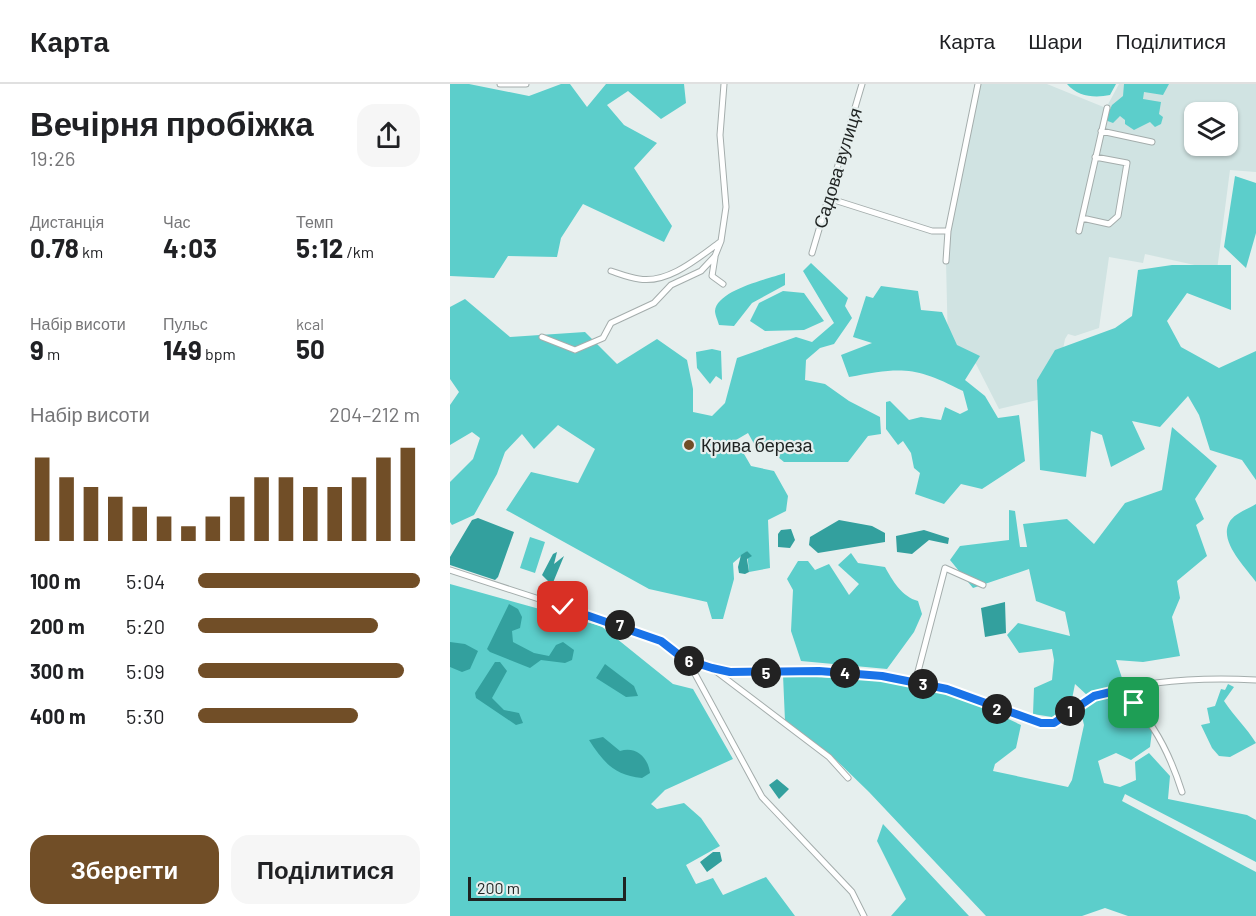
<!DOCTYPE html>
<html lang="uk">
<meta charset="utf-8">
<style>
body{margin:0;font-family:Barlow,sans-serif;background:#f6f6f6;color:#202124;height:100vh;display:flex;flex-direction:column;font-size:22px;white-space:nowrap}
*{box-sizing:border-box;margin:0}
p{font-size:20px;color:#757577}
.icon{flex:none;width:33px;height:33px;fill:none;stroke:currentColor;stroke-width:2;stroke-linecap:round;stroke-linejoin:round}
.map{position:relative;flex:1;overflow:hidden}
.details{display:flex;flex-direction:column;background:#fff;width:450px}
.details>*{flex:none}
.fabs{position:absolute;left:734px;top:18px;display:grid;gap:12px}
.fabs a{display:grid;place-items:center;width:54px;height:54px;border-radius:12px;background:#fff;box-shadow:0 2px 4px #0004;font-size:30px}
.scale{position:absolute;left:18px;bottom:15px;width:158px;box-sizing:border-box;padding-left:6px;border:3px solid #1f2322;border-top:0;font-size:16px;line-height:21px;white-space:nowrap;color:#1f2322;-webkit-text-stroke:4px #e6efee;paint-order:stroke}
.pin{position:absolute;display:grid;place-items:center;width:51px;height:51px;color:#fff;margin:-26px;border-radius:12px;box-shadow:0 3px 9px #0006}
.km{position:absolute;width:30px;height:30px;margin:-15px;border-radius:50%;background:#222;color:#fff;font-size:16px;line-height:30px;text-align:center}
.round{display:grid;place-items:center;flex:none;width:63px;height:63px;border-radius:18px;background:#f6f6f6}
.overview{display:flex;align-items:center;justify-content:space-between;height:102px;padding:0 30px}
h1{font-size:33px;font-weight:700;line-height:45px}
.metrics{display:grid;grid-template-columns:repeat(3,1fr);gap:9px;height:102px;padding:6px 30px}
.metrics div{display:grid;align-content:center}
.metrics b{font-size:26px;font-weight:700}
.metrics small{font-size:16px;font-weight:400}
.metrics p{font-size:16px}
.chart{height:168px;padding:12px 30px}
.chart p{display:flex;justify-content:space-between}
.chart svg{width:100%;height:108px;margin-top:6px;stroke:#714e27;stroke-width:6}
.action{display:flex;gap:12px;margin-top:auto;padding:12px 30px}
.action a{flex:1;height:69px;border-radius:18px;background:#714e27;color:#fff;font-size:24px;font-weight:700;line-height:69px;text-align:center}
.action a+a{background:#f6f6f6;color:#202124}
ul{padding:0 30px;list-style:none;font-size:20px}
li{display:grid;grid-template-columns:96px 72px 1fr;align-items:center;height:45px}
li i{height:15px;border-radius:8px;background:#714e27}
header{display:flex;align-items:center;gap:36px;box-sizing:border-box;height:84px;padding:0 30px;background:#fff;border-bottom:2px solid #e0e0e0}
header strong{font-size:28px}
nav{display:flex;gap:33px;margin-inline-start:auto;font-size:21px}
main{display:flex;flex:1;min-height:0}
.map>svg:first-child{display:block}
</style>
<header>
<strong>Карта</strong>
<nav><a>Карта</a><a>Шари</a><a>Поділитися</a></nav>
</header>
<main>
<section class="details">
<div class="overview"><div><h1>Вечірня пробіжка</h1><p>19:26</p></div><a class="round"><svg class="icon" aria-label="share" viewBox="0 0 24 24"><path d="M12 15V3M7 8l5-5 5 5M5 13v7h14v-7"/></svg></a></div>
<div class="metrics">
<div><p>Дистанція</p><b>0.78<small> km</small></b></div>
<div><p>Час</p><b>4:03</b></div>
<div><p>Темп</p><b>5:12<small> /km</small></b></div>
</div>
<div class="metrics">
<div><p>Набір висоти</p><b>9<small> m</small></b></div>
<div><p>Пульс</p><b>149<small> bpm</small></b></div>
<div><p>kcal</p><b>50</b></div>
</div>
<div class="chart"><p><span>Набір висоти</span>204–212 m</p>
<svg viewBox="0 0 160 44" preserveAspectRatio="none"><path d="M5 44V10M15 44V18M25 44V22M35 44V26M45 44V30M55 44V34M65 44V38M75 44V34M85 44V26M95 44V18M105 44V18M115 44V22M125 44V22M135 44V18M145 44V10M155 44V6"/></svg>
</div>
<ul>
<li><b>100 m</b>5:04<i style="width:100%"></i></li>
<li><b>200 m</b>5:20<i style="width:81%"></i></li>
<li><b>300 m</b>5:09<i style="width:93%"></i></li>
<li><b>400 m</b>5:30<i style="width:72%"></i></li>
</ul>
<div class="action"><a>Зберегти</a><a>Поділитися</a></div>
</section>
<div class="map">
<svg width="806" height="832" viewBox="0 0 806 832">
<rect width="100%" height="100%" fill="#e6efee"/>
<path fill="#d0e3e2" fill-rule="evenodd" d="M528,0h69l59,24 13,-24h137v88l-26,-2 -13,100 -72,-16 -2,9 -34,-6 -10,71 -24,8 -7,-2 -3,5 -11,57 -55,13 -23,-45 -28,-17 -2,-86 2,-30zM744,28h33v34h-33z"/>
<path fill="#5ccecb" d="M0,0h19l60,12 32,-12h9l17,23 19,-23h78l2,19 -25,16 -33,-28 -21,14 17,20 33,18 -23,25 38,58 -8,16 -81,-38 -22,34 -4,19 -49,-1 -14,22 -44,-2z
M617,0h49l-6,11c-15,3 -32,2 -43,-11z
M674,0h45l-6,11 -19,-3 -1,7 18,3 -2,12 4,3 -2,7 -6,3 -5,-5 -16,8 -9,-6v-4l-5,-4 -7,7 -8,-3 7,-15 11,-9z
M785,92l21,7v50l-10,35 -22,-21z
M361,179l37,35 -3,8 7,12 -18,26 -14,4 -14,12 -1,20 20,4 24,17 31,16 1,17 -13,2 -20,26h-64l-18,-15 -9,2 -9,-16 -12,7 15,26 23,5 14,25 -2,15 -18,9 2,48 -21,4 -2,-21 -14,12 1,16 -11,40h-11l-5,-17 -58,-13 -143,-79 25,-38 47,11 17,-34 -37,-24 -24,24 -12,-15 -17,18 -8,22 -23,41 -22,10 -2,-3v-40l23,-23 7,-21 -8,-6 -22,13v-40l9,-13 -9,-13v-72l15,-8 45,38 75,-5 32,32 40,-25 30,21 6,29v23l19,4 13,-13 12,-45 59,-21 16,5 22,-19 -31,-52z
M722,181h59v45l-44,-17 -20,28 14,26 38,21 37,-17v129l-14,-20 -32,-10 -11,-35 -11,-19 -28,31 -28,-6 13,28 -34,18 -9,-32 -11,-4 -5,46 -46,-7 -3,-90 18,-30 60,-22 17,-12 6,-46z
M335,189v12l-33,18 -18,23 -15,-1c-1,-4 -4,-10 -4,-14 2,-21 53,-32 70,-38z
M431,202l37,5 3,19 21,2 15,33 23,11 -15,24 20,16 13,22 21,-3 6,46 -43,28 -21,-5 -17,20 -29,-10 5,-21 -6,-5 -3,-15 -8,-12 -5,4 -12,-16v-27l4,-1 19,19 12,-3 20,3 4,-13 15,7 8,-4 -5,-19c-48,-25 -62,-24 -114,-14l-8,-22 31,-12 -19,-6 13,-41 7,2z
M333,207l21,2 20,28 -20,9 -39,1 -15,-10 9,-18z
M262,265l9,2 1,29 -6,-4 -6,8 -13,-16 -1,-16z
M722,343l45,39 -22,33 9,20 -8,6 11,31 -30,25 3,17 -8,19 8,39 -37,6 -27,-2 9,27 -37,9 -13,-12 -4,20 -19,13 -19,-3 1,-26 18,-8 2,-20 -2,-11 -33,4 -12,-18 11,-12 52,13 -5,-24 -29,-11 -7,-32 -56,19 -23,-28 10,-14 49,-6v-30l6,1 5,36h7l-4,-23 44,-5 27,25 31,-41 37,-13z
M806,420v78c-10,-14 -37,-40 -27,-59 4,-9 19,-14 27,-19z
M80,453l15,5 -10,31 -15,-5z
M401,469l7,10 27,4c7,13 17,30 33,34l4,13 -8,18 -27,37 -86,-8 -10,-30 2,-41 -6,-11 11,-18h10l7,9 14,-6 20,31 10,-11 -21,-19z
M0,500l151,42 72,58 20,5 40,70 -68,31 -14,14 6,5 27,-6 17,15 19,28 -34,19 10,19 17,-6 10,17 43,-18 29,39h-345z
M333,591l101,6 80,17 57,27 -5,23 -21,16 -2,7 75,16 4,-7 12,-55 -4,-17 17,-10 29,-6 6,13 20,26 -2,16 -19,13 -15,-7 -18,8 6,22 16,4 16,-7 -1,-18 14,-9 21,23 -2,23 79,16 9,5v42l-131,-68 -3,7 134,71v44h-128l-23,-8 -23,8h-96l-117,-124 -36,-35 -48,-36z
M778,600l6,3 -10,14c10,15 22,26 32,42l-26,14 -11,-1 -7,-8 -11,-23 9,-2 -3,-15 8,-2 6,-17 4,1z
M433,740l86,92h-78l15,-17 -29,-58z"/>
<path fill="#33a09e" d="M28,434l36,14 -16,45 -3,3 -45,-15v-8l22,-37z
M389,436l33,6 13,7v9l-67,11 -9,-8 1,-8z
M341,445l4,11 -5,8 -12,-1v-13l3,-4z
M474,446l25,8 -1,6 -19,-4 -17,14 -15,-2 -1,-16z
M297,467l5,5 -5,3 2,13 -4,2 -6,-1 -1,-6 3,-12z
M107,468l-3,12 10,-8 -12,29 -10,-10 11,-21z
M555,518l1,31 -21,4 -4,-29z
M59,520l9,5 4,8 -2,11 -8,3 1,11 21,11 15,3 7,-11 7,-3 11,8 -2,10 -7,3 -24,-3 -11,8 -40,-16 -3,-3z
M0,558l15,2 13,7 -8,18 -8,3 -12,-5z
M45,578h5l7,9 -15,27 12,12 15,3 4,10 -7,2 -40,-27 -1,-5z
M155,580l29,22 4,10 -12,1 -30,-19z
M153,653l17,14c16,-5 28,6 30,22l-8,5c-28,-3 -38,-15 -53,-38z
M327,695l12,10 -10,10 -10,-14z
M263,768h7l2,9 -15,11 -7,-10z"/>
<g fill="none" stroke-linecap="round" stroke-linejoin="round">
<defs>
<path id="minor" d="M50,0h26
M651,47l51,11
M378,114l104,33h16
M632,134l27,6 9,-8 9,-53 -32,-6
M629,147l28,-123
M362,169l50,-169
M265,173l-3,19 11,8
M496,177l2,-30 30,-147
M161,187c9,3 19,7 28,8 29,5 59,-21 81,-37
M92,253l33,13 28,-12 8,-15 43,-20 17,-18 30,-14 14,-15 6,-15 5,-34 -6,-72 4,-51
M0,486l166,54 45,17 23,18 10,13 68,125 90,95 12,24
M234,575c68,24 130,6 199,17 57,9 104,30 158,47 25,-1 34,-22 56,-28 52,-15 105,-18 159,-15
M263,585l116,88 19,21
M465,599l30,-115 38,17
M678,604c6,16 16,26 25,40 13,20 22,42 29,64"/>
</defs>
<use href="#minor" stroke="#a4adac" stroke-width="7"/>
<use href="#minor" stroke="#fff" stroke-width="5"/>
</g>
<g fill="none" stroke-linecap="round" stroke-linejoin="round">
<defs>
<path id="route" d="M113,523l98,34 23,18 28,9 18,4 89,-1 63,5 65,13 94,34h13l40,-27 34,-8 6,15"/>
</defs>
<use href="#route" stroke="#fff" stroke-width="12"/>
<use href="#route" stroke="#1a73e8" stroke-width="8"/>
</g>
<circle fill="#714e27" stroke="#e6efee" stroke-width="2" cx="239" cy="361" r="6"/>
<g text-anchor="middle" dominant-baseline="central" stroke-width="4.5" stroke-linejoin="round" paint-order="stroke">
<g font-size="18" fill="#1f2322" stroke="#e6efee">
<text transform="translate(387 84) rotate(-73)">Садова вулиця</text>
</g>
<g font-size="18" fill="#1f2322" stroke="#e6efee" text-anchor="start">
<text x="251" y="361">Крива береза</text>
</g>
</g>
</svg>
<div class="fabs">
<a><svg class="icon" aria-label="layers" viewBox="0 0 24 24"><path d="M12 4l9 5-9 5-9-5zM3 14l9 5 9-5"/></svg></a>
</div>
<div class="scale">200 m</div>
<div class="pin" style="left:684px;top:619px;background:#1e9e55"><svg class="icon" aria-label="arrive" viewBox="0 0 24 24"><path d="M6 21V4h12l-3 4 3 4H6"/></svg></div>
<div class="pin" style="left:113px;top:523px;background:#d93025"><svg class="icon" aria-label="check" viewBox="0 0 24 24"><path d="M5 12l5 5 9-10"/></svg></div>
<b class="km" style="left:620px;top:627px">1</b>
<b class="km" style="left:547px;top:625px">2</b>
<b class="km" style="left:473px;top:600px">3</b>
<b class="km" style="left:395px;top:589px">4</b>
<b class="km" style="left:316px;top:589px">5</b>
<b class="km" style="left:239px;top:577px">6</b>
<b class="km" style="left:170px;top:541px">7</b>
</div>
</main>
